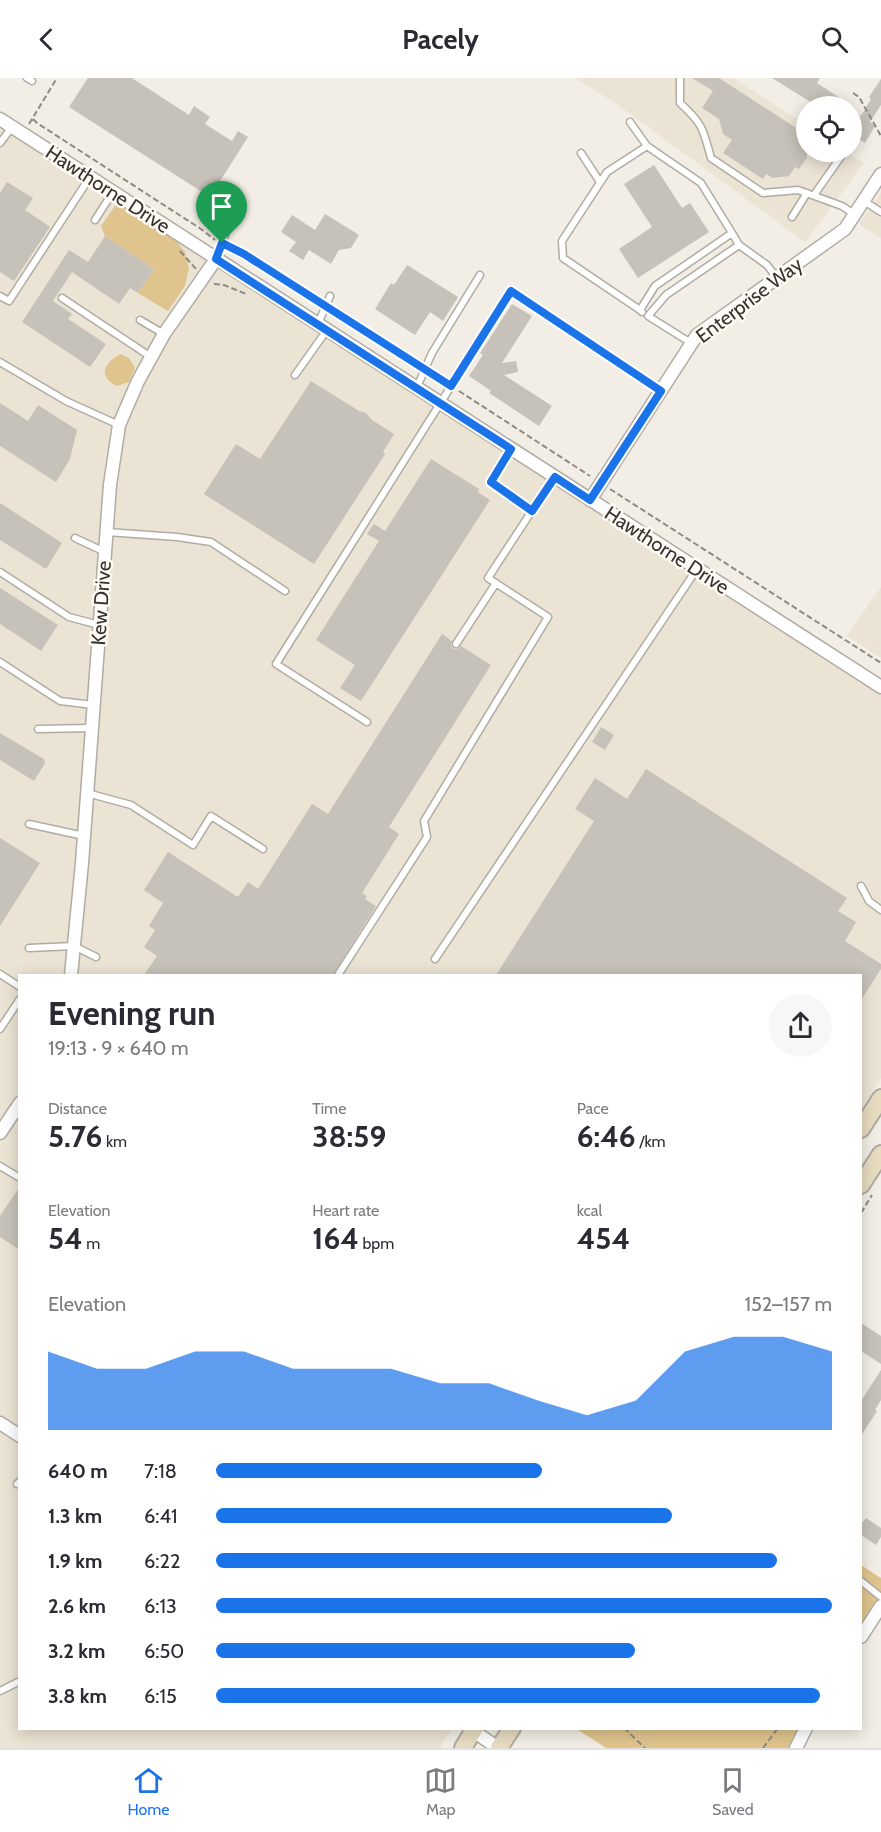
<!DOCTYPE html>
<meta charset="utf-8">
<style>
body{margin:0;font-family:Cabin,sans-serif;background:#f7f7f7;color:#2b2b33;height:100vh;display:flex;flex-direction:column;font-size:22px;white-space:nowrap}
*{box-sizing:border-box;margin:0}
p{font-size:20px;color:#7c7c81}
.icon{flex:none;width:33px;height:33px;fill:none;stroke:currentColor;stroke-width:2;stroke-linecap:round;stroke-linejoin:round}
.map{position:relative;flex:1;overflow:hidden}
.side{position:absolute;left:18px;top:896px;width:844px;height:756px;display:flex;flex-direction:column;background:#fff;border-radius:0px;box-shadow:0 3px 15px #0003}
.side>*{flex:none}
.fabs{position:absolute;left:796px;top:18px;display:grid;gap:12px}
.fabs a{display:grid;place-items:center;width:66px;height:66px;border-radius:50%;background:#fff;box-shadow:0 3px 15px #0003;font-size:30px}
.pin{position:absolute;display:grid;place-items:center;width:51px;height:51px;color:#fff;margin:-62px -26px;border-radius:50% 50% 50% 0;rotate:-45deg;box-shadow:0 0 6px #0007}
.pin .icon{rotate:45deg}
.round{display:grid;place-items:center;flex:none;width:63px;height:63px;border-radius:32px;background:#f7f7f7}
.overview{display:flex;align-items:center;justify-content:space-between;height:102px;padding:0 30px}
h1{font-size:33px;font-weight:700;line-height:45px}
.metrics{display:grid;grid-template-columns:repeat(3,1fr);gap:9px;height:102px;padding:6px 30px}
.metrics div{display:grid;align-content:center}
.metrics b{font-size:30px;font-weight:700}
.metrics small{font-size:16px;font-weight:400}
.metrics p{font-size:16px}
.chart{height:168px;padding:12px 30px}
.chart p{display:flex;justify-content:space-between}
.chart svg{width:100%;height:108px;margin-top:6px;fill:#1a73e8;opacity:.7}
ul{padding:0 30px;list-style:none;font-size:20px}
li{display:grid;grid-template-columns:96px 72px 1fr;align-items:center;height:45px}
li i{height:15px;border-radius:8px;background:#1a73e8}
header{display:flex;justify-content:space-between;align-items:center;height:78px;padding:0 30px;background:#fff;font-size:27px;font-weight:700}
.menu{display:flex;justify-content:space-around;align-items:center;height:84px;border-top:2px solid #e1e1e2;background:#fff;font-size:16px;color:#7c7c81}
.menu a{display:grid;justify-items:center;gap:3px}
.menu .selected{color:#1a73e8}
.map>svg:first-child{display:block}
</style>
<header><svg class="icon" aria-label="back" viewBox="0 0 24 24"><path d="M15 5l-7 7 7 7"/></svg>Pacely<svg class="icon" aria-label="search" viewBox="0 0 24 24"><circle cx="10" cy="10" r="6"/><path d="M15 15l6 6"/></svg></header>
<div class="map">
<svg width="881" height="1670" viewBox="0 0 881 1670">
<rect width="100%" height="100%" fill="#f2eee5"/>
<path fill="#ebe3d3" d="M576,0h157l74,48v26h40l17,11 -59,79 -190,-139z
M0,41l881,568v391l-20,32v-135h-841v753h432l-12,20h-440z
M881,114v46l-22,-14z
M881,509v71l-34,-22z"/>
<path fill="#dfc48d" d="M117,125l59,38 9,11 4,16 -4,18 -17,25 -30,-18 16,-24 -49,-33 -4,-10z
M121,276l8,4 6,10 -6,14 -12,4c-20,-9 -13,-24 4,-32z
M861,1487l20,13v18l-20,32z
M575,1650h224l-10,20h-183z"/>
<path fill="#c6c2b9" d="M88,0h44l57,37 5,-9 16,11 -5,7 27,17 6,-10 10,6 -38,60 -141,-90z
M692,0h27l88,57v23l-8,11 -4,-2 -6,9 -16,2 -7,-4 -3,5 -40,-26 9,-13 -9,-6 -4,-15 -17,-11 11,-17z
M772,0h48l-3,5 23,15 -5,8h-18z
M881,1v26l-11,17 5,4 -10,17 -13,-9v-23l9,5 10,-17 -2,-2z
M654,87l28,43 8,-5 19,29 -71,46 -19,-29 33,-22 -28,-43z
M7,104l26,16 -8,12 25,17 -36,54 -14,-9v-79z
M325,136l34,21 -8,13 -12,2 -8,14 -22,-14 -6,10 -14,-9 7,-9 -15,-10 11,-17 23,15z
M105,158l49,33 -16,24 -8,-5 -11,16 -47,-32 -19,29 19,13 -4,5 38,25 -16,23 -68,-45 47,-72 19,12z
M407,187l51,32 -15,24 -13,-9 -15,23 -40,-26 16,-26 3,2z
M512,226l20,12 -30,47 14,-2 2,11 -14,3 48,31 -13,20 -50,-33 2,-2 -22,-15 14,-21 -3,-2z
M311,303l48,30 7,2 6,7 22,14 -11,18 2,2 -71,110 -110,-70 32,-50 24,15z
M0,325l28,18 10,-16 39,25 -7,29 -14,23 -56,-36z
M431,381l48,30 -1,3 12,8 -129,201 -21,-13 15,-23 -39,-25 63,-99 -12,-7 7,-10 11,7z
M0,425l62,40 -16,26 -46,-29z
M0,510l58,37 -17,26 -41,-27z
M442,556l10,7 -1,5 3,3h4l3,-3 30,19 -102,162 10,7 -37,59 5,3 -2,3 11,7 -43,69h-189l13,-19 -13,-9 11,-17 -6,-4 14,-23 -19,-13 24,-38 70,45 10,-15 10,7 54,-85 16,10z
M601,649l13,8 -9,15 -13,-8z
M0,655l44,26 1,4 -11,18 -34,-21z
M646,691l201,129 -9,13 18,11 -11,19 36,23v5l-20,31v-25h-365l98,-154 -19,-12 20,-31 32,21z
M0,760l40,25 -40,63z
M20,1108v64l-20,-13v-21z
M861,1245l20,13v28l-20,-13z
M881,1292v30l-6,10 2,1 -16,25v-35z
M866,1440l15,10v9l-5,8 -15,-10v-11z"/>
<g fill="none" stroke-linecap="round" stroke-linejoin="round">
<defs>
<path id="service" d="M27,0l5,3
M680,0v25c23,21 23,26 31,55l52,35 35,-3 44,16 12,8
M630,44l17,24
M0,65l12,-16
M581,75l19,29
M814,117l28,-40
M864,123l17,11
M792,139l15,-24
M95,142l18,-28
M216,181l9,-24
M0,218l9,5 81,-124
M62,220l89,59
M640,232l-77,-52 -1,-17 45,-69 40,-26 54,37 31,50
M642,234l-2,-2 15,-24 77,-53 7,12
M140,242l24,14
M318,246l12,-28
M691,265l-43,-27 18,-21 73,-50 28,20 10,13
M0,284l66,39 53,24
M295,297l32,-45
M417,309l15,-34 48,-78
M511,371l-20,33 41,29
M107,454l70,5 34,5 74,49
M75,460l30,14
M0,494l69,45 30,8
M456,566l40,-61
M0,584l60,39 33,4
M367,644l-91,-58 235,-373 150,100
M38,651l53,-1
M87,715l44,12 62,40 18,-29 52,33
M29,746l55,12
M861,808l8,15 12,9
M29,870l45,-2 22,11
M435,881l262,-390
M0,896l20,13
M338,897l89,-138 -3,-16 124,-204 -60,-39 66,-101
M0,951l20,-30
M0,1088l20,12
M17,1406l3,-3
M861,1503l20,16
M0,1613l20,-10"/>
<path id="minor" d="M0,41l881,568
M590,422l107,-165 148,-106 36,-55
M71,897l11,-112 28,-378 9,-60 19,-44 26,-47 52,-75
M0,1055l20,-30
M0,1345l20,13
M861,1559l20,-31
M469,1650l29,20
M796,1670l10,-20"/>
<path id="secondary" d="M861,1051l20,-31
M861,1107l20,-31
M463,1670l12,-20
M499,1670l13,-20"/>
</defs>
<use href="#service" stroke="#b0aca4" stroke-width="9"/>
<use href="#minor" stroke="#b0aca4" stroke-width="15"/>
<use href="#secondary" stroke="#b0aca4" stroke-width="20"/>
<path stroke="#8d8b85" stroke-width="2" stroke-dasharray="6 3" stroke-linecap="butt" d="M853,15l6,4 22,39
M33,41l4,4 164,106 14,11
M29,46l28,-46
M231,170l13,6 74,47
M180,173l16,18
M214,206l10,1 22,9
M333,233l83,53
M431,296l13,8
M459,313l131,85
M610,411l271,174
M861,1135l11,-18
M624,1650l21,20
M763,1670l15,-20"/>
<use href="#service" stroke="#fff" stroke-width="6"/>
<use href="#minor" stroke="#fff" stroke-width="12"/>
<use href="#secondary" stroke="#e7dbc0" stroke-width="16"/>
</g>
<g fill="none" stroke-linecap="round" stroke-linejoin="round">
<defs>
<path id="route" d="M222,165l22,11 207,132 60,-95 150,100 -71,109 -35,-23 -23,34 -41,-29 20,-33 -295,-190z"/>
</defs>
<use href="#route" stroke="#fff" stroke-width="12"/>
<use href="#route" stroke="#1a73e8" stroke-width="8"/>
</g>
<g text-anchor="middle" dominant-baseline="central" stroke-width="5" stroke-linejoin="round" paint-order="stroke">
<g font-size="20" fill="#353330" stroke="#fffbf4">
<text transform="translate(108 111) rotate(33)">Hawthorne Drive</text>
<text transform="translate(749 222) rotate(-37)">Enterprise Way</text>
<text transform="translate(667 472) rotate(33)">Hawthorne Drive</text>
<text transform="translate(101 525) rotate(-86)">Kew Drive</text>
</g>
</g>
</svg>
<div class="fabs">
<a><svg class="icon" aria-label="locate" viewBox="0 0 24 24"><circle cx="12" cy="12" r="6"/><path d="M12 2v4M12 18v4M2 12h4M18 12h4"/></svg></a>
</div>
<div class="pin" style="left:222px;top:165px;background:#1e9e55"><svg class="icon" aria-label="arrive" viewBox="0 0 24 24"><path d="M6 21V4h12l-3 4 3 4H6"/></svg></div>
<section class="side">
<div class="overview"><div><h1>Evening run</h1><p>19:13 · 9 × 640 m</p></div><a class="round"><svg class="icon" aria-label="share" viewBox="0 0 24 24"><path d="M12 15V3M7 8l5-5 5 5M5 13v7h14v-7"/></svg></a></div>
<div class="metrics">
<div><p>Distance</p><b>5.76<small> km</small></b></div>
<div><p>Time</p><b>38:59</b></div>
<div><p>Pace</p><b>6:46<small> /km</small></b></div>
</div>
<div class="metrics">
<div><p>Elevation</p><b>54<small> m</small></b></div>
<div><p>Heart rate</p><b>164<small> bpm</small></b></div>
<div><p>kcal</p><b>454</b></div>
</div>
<div class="chart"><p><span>Elevation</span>152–157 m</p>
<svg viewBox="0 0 160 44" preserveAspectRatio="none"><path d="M0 44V12L10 19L20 19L30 12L40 12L50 19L60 19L70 19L80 25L90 25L100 32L110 38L120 32L130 12L140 6L150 6L160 12V44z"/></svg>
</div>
<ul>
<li><b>640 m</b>7:18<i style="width:53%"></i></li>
<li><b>1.3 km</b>6:41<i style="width:74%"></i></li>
<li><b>1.9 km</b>6:22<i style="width:91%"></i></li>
<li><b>2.6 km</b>6:13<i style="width:100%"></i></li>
<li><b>3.2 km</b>6:50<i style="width:68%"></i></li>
<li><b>3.8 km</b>6:15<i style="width:98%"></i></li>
</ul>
</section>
</div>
<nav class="menu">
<a class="selected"><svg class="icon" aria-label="home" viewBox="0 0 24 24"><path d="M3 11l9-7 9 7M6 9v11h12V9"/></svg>Home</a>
<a><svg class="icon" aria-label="map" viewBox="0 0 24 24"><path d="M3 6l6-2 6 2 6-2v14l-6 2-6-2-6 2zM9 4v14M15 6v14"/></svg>Map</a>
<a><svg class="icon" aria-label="saved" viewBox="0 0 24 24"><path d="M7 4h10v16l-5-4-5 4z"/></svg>Saved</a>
</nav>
